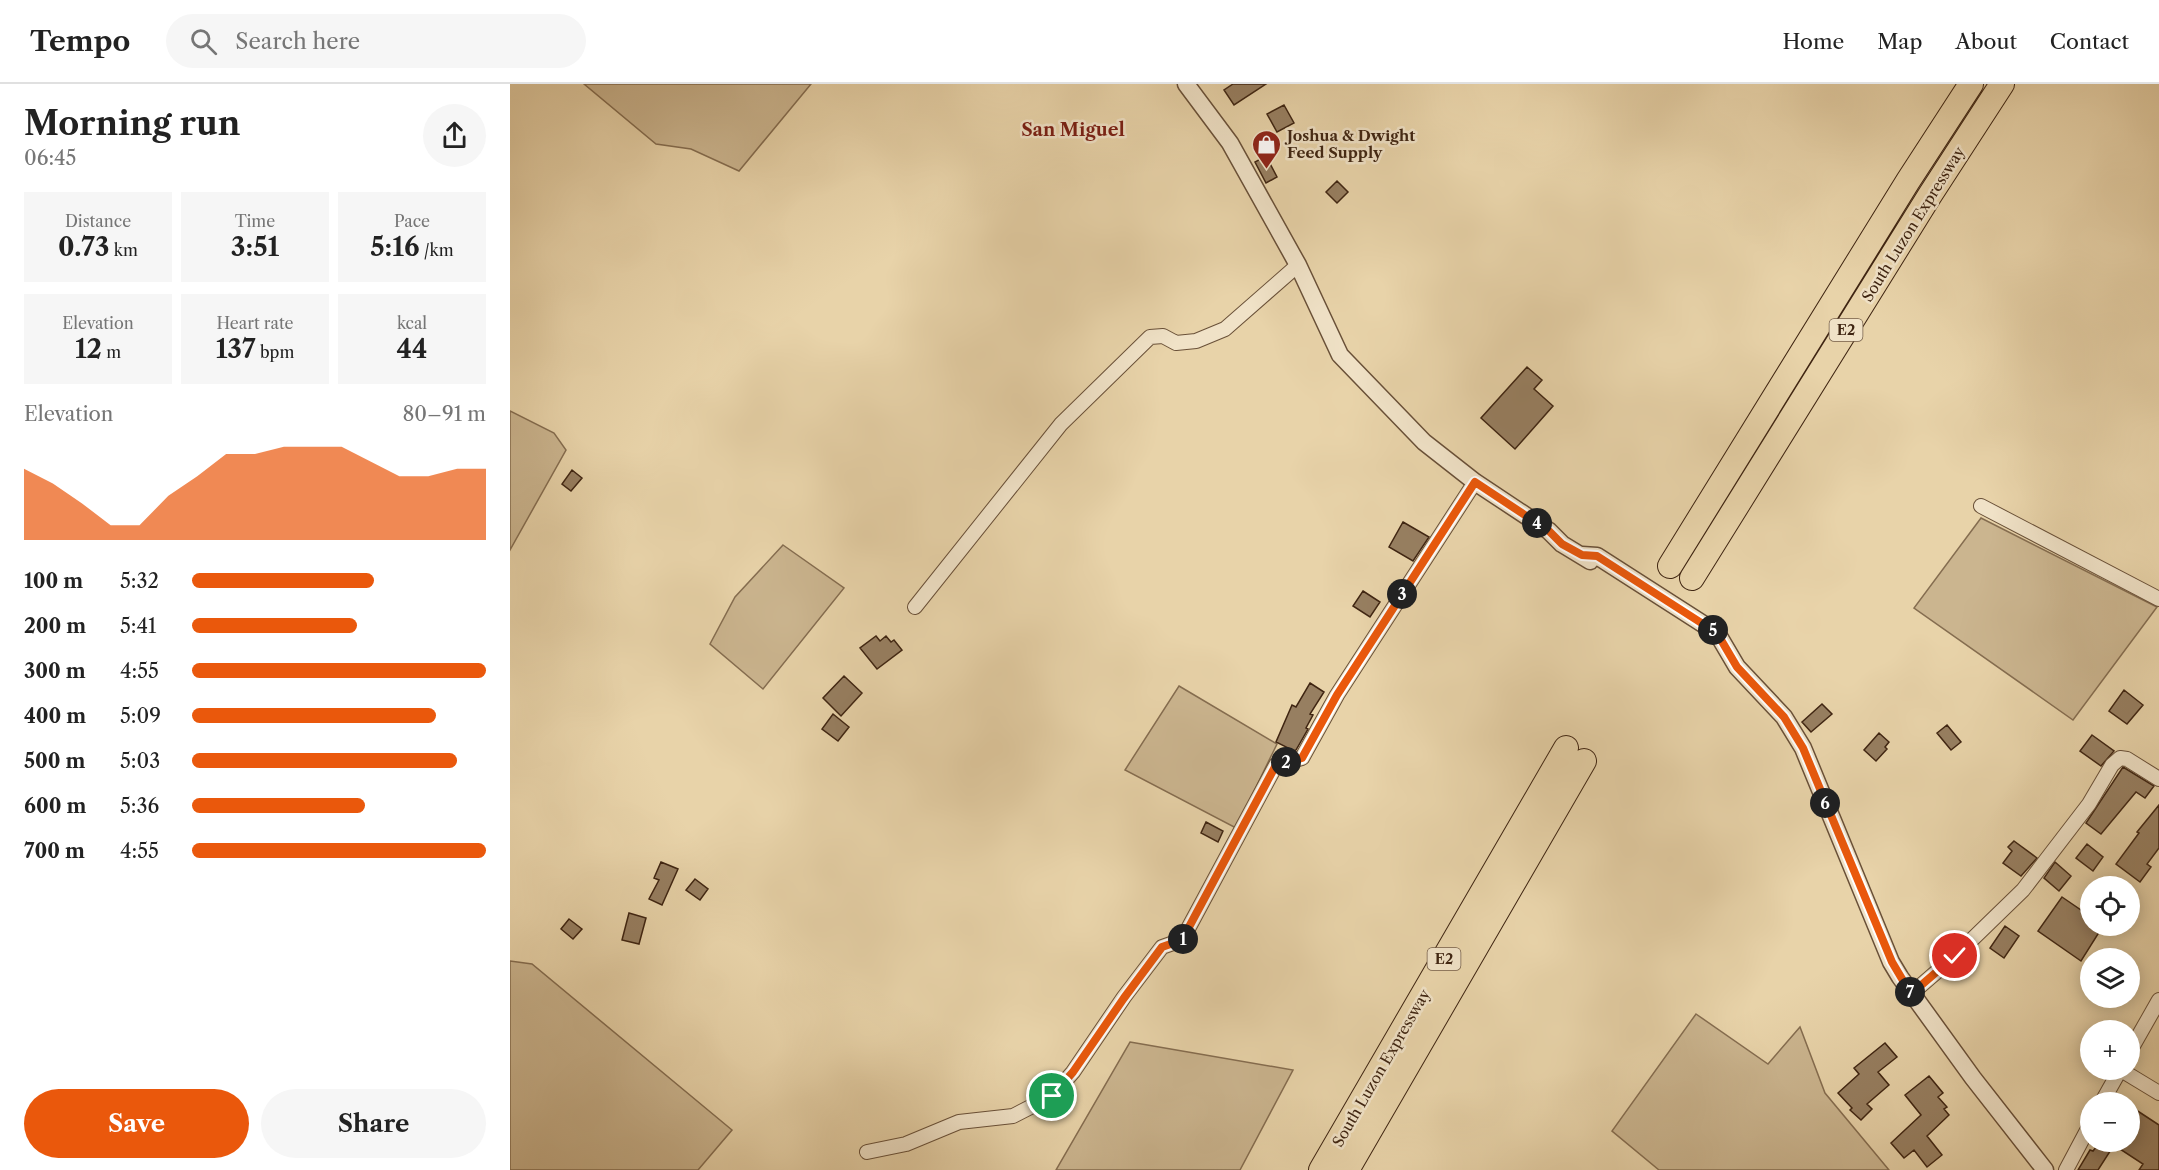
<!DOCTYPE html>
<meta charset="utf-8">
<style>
body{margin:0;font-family:"Libre Caslon Text",serif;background:#f6f6f6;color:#222;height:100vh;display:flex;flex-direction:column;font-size:22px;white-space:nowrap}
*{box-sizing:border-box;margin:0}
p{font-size:20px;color:#767676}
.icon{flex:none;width:33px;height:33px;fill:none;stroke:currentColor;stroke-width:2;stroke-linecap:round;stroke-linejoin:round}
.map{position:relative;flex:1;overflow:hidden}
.drawer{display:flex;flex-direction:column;background:#fff;width:510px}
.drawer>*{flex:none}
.tools{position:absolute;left:1570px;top:792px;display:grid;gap:12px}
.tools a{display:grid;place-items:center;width:60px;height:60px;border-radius:50%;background:#fff;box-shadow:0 3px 15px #0003;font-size:30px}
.pin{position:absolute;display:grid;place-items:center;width:51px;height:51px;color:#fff;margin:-26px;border:3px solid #fff;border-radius:50%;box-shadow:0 2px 6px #0007}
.km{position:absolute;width:30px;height:30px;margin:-15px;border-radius:50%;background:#222;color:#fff;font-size:16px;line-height:30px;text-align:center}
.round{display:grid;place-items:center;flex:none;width:63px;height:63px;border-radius:32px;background:#f6f6f6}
.summary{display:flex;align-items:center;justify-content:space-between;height:102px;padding:0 24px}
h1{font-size:33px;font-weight:800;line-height:45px}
.metrics{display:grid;grid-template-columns:repeat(3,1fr);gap:9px;height:102px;padding:6px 24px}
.metrics div{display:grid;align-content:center;border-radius:0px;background:#f6f6f6;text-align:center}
.metrics b{font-size:26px;font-weight:800}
.metrics small{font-size:16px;font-weight:400}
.metrics p{font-size:16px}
.chart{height:168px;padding:12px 24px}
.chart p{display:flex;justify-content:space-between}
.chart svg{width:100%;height:108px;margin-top:6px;fill:#ea580c;opacity:.7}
.cta{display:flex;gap:12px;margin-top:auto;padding:12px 24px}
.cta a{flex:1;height:69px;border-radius:36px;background:#ea580c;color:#fff;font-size:24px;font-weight:800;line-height:69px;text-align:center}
.cta a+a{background:#f6f6f6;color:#222}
ul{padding:0 24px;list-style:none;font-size:20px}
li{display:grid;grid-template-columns:96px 72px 1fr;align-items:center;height:45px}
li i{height:15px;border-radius:8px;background:#ea580c}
header{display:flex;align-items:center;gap:36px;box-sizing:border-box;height:84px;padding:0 30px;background:#fff;border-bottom:2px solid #e0e0e0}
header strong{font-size:28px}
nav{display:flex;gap:33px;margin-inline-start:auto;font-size:21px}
.search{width:420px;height:54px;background:#f6f6f6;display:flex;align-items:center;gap:15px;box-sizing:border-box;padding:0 21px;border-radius:33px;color:#767676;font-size:22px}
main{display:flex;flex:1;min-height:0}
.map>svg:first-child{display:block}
</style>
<header>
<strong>Tempo</strong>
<div class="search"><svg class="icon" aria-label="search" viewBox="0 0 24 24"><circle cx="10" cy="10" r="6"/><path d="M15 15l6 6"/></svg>Search here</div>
<nav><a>Home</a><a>Map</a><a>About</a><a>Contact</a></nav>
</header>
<main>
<section class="drawer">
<div class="summary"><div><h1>Morning run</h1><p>06:45</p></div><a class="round"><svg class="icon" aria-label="share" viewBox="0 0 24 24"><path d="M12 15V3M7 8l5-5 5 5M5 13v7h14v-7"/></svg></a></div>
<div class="metrics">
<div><p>Distance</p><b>0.73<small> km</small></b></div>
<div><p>Time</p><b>3:51</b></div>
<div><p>Pace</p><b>5:16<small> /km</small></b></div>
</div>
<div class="metrics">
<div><p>Elevation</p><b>12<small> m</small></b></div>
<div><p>Heart rate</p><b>137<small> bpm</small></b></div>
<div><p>kcal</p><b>44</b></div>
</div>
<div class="chart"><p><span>Elevation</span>80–91 m</p>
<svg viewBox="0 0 160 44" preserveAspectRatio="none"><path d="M0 44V15L10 21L20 29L30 38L40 38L50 26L60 18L70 9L80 9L90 6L100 6L110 6L120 12L130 18L140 18L150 15L160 15V44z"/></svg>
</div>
<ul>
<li><b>100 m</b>5:32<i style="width:62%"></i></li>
<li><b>200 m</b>5:41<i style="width:56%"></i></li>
<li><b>300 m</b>4:55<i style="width:100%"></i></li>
<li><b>400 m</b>5:09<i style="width:83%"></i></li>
<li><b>500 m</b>5:03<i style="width:90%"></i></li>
<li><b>600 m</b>5:36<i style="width:59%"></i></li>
<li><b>700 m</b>4:55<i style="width:100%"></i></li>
</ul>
<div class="cta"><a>Save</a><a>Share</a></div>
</section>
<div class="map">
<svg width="1649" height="1086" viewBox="0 0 1649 1086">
<rect width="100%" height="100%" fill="#e8d3a9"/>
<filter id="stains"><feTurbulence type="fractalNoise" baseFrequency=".00333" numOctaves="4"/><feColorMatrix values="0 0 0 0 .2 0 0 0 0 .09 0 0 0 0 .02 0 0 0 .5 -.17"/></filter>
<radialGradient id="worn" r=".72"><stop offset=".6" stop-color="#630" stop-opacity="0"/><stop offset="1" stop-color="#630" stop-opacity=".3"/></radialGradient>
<path fill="#cbb58f" stroke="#856d50" stroke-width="1.5" d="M74,0h227l-72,87 -48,-22 -35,-5z
M0,327l44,22 12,17 -56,100z
M1471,434l176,89 -84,113 -159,-112z
M273,461l61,43 -81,101 -53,-45 25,-47z
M669,602l98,58 -41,84 -111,-58z
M0,877l22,3 200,166 -34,40h-188z
M1186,930l72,50 32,-37 25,66 64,77h-230l-47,-39z
M620,958l163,28 -53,100h-184z"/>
<path fill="#977f61" stroke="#3f2512" stroke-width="1.5" d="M723,0h33l-32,21 -10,-15z
M774,21l10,18 -17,9 -10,-18z
M756,72l11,21 -11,6 -11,-21z
M827,97l11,11 -11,11 -11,-11z
M1017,283l15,13 -8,9 19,17 -38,43 -34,-31z
M62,386l10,8 -11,13 -9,-7z
M893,438l26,15 -16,24 -24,-14z
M853,507l17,11 -10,15 -17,-11z
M366,552l4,5 6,-5 5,6 3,-2 8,10 -25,19 -17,-21z
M334,592l18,17 -21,23 -18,-18z
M800,599l14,9 -14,22 3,1 -7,13 2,1 -12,21 -2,1 -18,-9 16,-37 4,2z
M1614,606l19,15 -16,19 -18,-13z
M1312,620l10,10 -21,18 -9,-10z
M323,630l16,13 -11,14 -16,-12z
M1437,641l14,17 -10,8 -14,-17z
M1369,649l10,9 -4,5 2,2 -11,12 -12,-11z
M1582,651l22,16 -13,15 -21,-15z
M1613,683l31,19 -9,12 -9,-6 -35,42 -15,-11z
M1649,721v43l-12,16 4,3 -11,15 -24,-18 23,-31 -2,-1z
M696,738l17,9 -5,11 -17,-9z
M1504,757l23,17 -16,18 -18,-13 9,-12 -4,-4z
M1577,760l16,13 -10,14 -17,-13z
M151,778l17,7 -16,36 -13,-6 10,-19 -5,-2z
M1545,778l16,14 -12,15 -15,-13z
M185,795l13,10 -8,11 -14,-10z
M1552,813l29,20v9h12l-22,35 -43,-30z
M119,829l17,5 -7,26 -17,-4z
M59,835l13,10 -9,10 -12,-10z
M1495,842l14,10 -15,22 -14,-10z
M1375,959l12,14 -19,15 11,13 -22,19 5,5 -11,11 -11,-10 2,-2 -14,-15 21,-19 -5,-6z
M1419,992l14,17 -5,4 9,10 -3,2 5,6 -22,21 15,19 -15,12 -13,-17 -10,8 -13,-15 30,-28 -16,-20z
M1620,1022l29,19v45h-20l4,-6 -29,-19 -16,25h-20l12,-20 3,1 7,-9h30z"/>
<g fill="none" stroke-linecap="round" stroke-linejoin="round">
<defs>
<path id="minor" d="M1471,422l178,93
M405,523l146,-183 89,-87 13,-1 13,7 20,-2 29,-12 73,-64
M1401,910l44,-38 68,-66 66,-86 23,-39 8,-7 7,1 32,20
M1620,967l29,-51
M1611,986l38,23
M1592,1018l18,-32
M357,1068l39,-8 53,-22 54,-6 39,-20 21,-24 51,-75 38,-50 20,-7 94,-175 26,-7 35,-63 138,-213
M1556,1086l25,-47"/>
<path id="tertiary" d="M676,0l44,59 68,122 42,90 84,87 51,40 74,49 13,13 28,17
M1072,471l15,1 120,77 20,34 47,50 19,31 88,214 9,15 73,101 72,92"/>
<path id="motorway" d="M1160,482l238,-385 63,-97
M1182,494l238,-383 72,-111
M811,1086l245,-422
M837,1086l237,-409"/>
</defs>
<use href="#minor" stroke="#695038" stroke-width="16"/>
<use href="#tertiary" stroke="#695038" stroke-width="19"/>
<use href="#motorway" stroke="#3f2512" stroke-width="26"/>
<use href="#minor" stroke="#f0e2c7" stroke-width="14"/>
<use href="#tertiary" stroke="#f0e2c7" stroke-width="16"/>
<use href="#motorway" stroke="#e8d3a9" stroke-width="24"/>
</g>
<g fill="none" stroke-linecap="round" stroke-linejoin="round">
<defs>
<path id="route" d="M542,1012l21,-24 51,-74 38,-51 20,-7 94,-175 26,-7 35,-63 138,-213 74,49 13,13 20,11 15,1 120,77 20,34 47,50 19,31 89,214 19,32 44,-38"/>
</defs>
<use href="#route" stroke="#fff" stroke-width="12"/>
<use href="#route" stroke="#ea580c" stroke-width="8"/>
</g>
<defs>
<symbol id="shop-pin" viewBox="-11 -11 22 30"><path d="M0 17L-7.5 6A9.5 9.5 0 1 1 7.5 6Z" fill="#8f2418" stroke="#f0e2c7"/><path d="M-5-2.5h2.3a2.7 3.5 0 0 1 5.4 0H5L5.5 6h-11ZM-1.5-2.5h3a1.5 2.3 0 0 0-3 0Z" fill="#fff"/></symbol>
</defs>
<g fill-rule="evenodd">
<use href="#shop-pin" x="740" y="44" width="33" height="45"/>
</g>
<g text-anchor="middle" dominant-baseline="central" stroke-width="5" stroke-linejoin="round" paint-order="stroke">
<g fill="#f0e2c7" stroke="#745e48" stroke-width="1.5">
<rect x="1319.5" y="235" width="33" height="22" rx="4.5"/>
<rect x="917.5" y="864" width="33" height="22" rx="4.5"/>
</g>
<g font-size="14" font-weight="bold" fill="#3f2512">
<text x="1336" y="246">E2</text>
<text x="934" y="875">E2</text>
</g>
<g font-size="15" font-weight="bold" fill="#3f2512" stroke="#f0e2c7" text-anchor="start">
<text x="777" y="51">Joshua &amp; Dwight<tspan x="777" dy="17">Feed Supply</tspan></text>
</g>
<g font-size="15" fill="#3f2512" stroke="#f0e2c7">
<text transform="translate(1403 140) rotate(-58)">South Luzon Expressway</text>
<text transform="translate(871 984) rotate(-60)">South Luzon Expressway</text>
</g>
<g font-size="18" font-weight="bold" fill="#7a1f14" stroke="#f0e2c7">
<text x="563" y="46">San Miguel</text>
</g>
</g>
<rect width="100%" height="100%" filter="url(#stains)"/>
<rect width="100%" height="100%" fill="url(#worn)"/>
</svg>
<div class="tools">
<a><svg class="icon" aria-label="locate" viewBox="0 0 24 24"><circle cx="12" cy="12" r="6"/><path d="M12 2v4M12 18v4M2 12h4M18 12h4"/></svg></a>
<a><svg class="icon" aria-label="layers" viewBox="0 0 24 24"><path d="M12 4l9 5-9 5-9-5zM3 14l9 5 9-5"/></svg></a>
<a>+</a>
<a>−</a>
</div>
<div class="pin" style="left:542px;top:1012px;background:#1e9e55"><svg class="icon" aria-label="arrive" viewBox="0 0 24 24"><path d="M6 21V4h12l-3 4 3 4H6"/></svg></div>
<div class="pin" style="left:1445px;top:872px;background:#d93025"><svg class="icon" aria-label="check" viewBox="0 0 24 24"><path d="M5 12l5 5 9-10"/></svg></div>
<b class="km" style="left:673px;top:855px">1</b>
<b class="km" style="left:776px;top:678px">2</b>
<b class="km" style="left:892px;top:510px">3</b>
<b class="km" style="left:1027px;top:439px">4</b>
<b class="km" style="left:1203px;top:546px">5</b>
<b class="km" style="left:1315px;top:719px">6</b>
<b class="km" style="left:1400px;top:908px">7</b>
</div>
</main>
